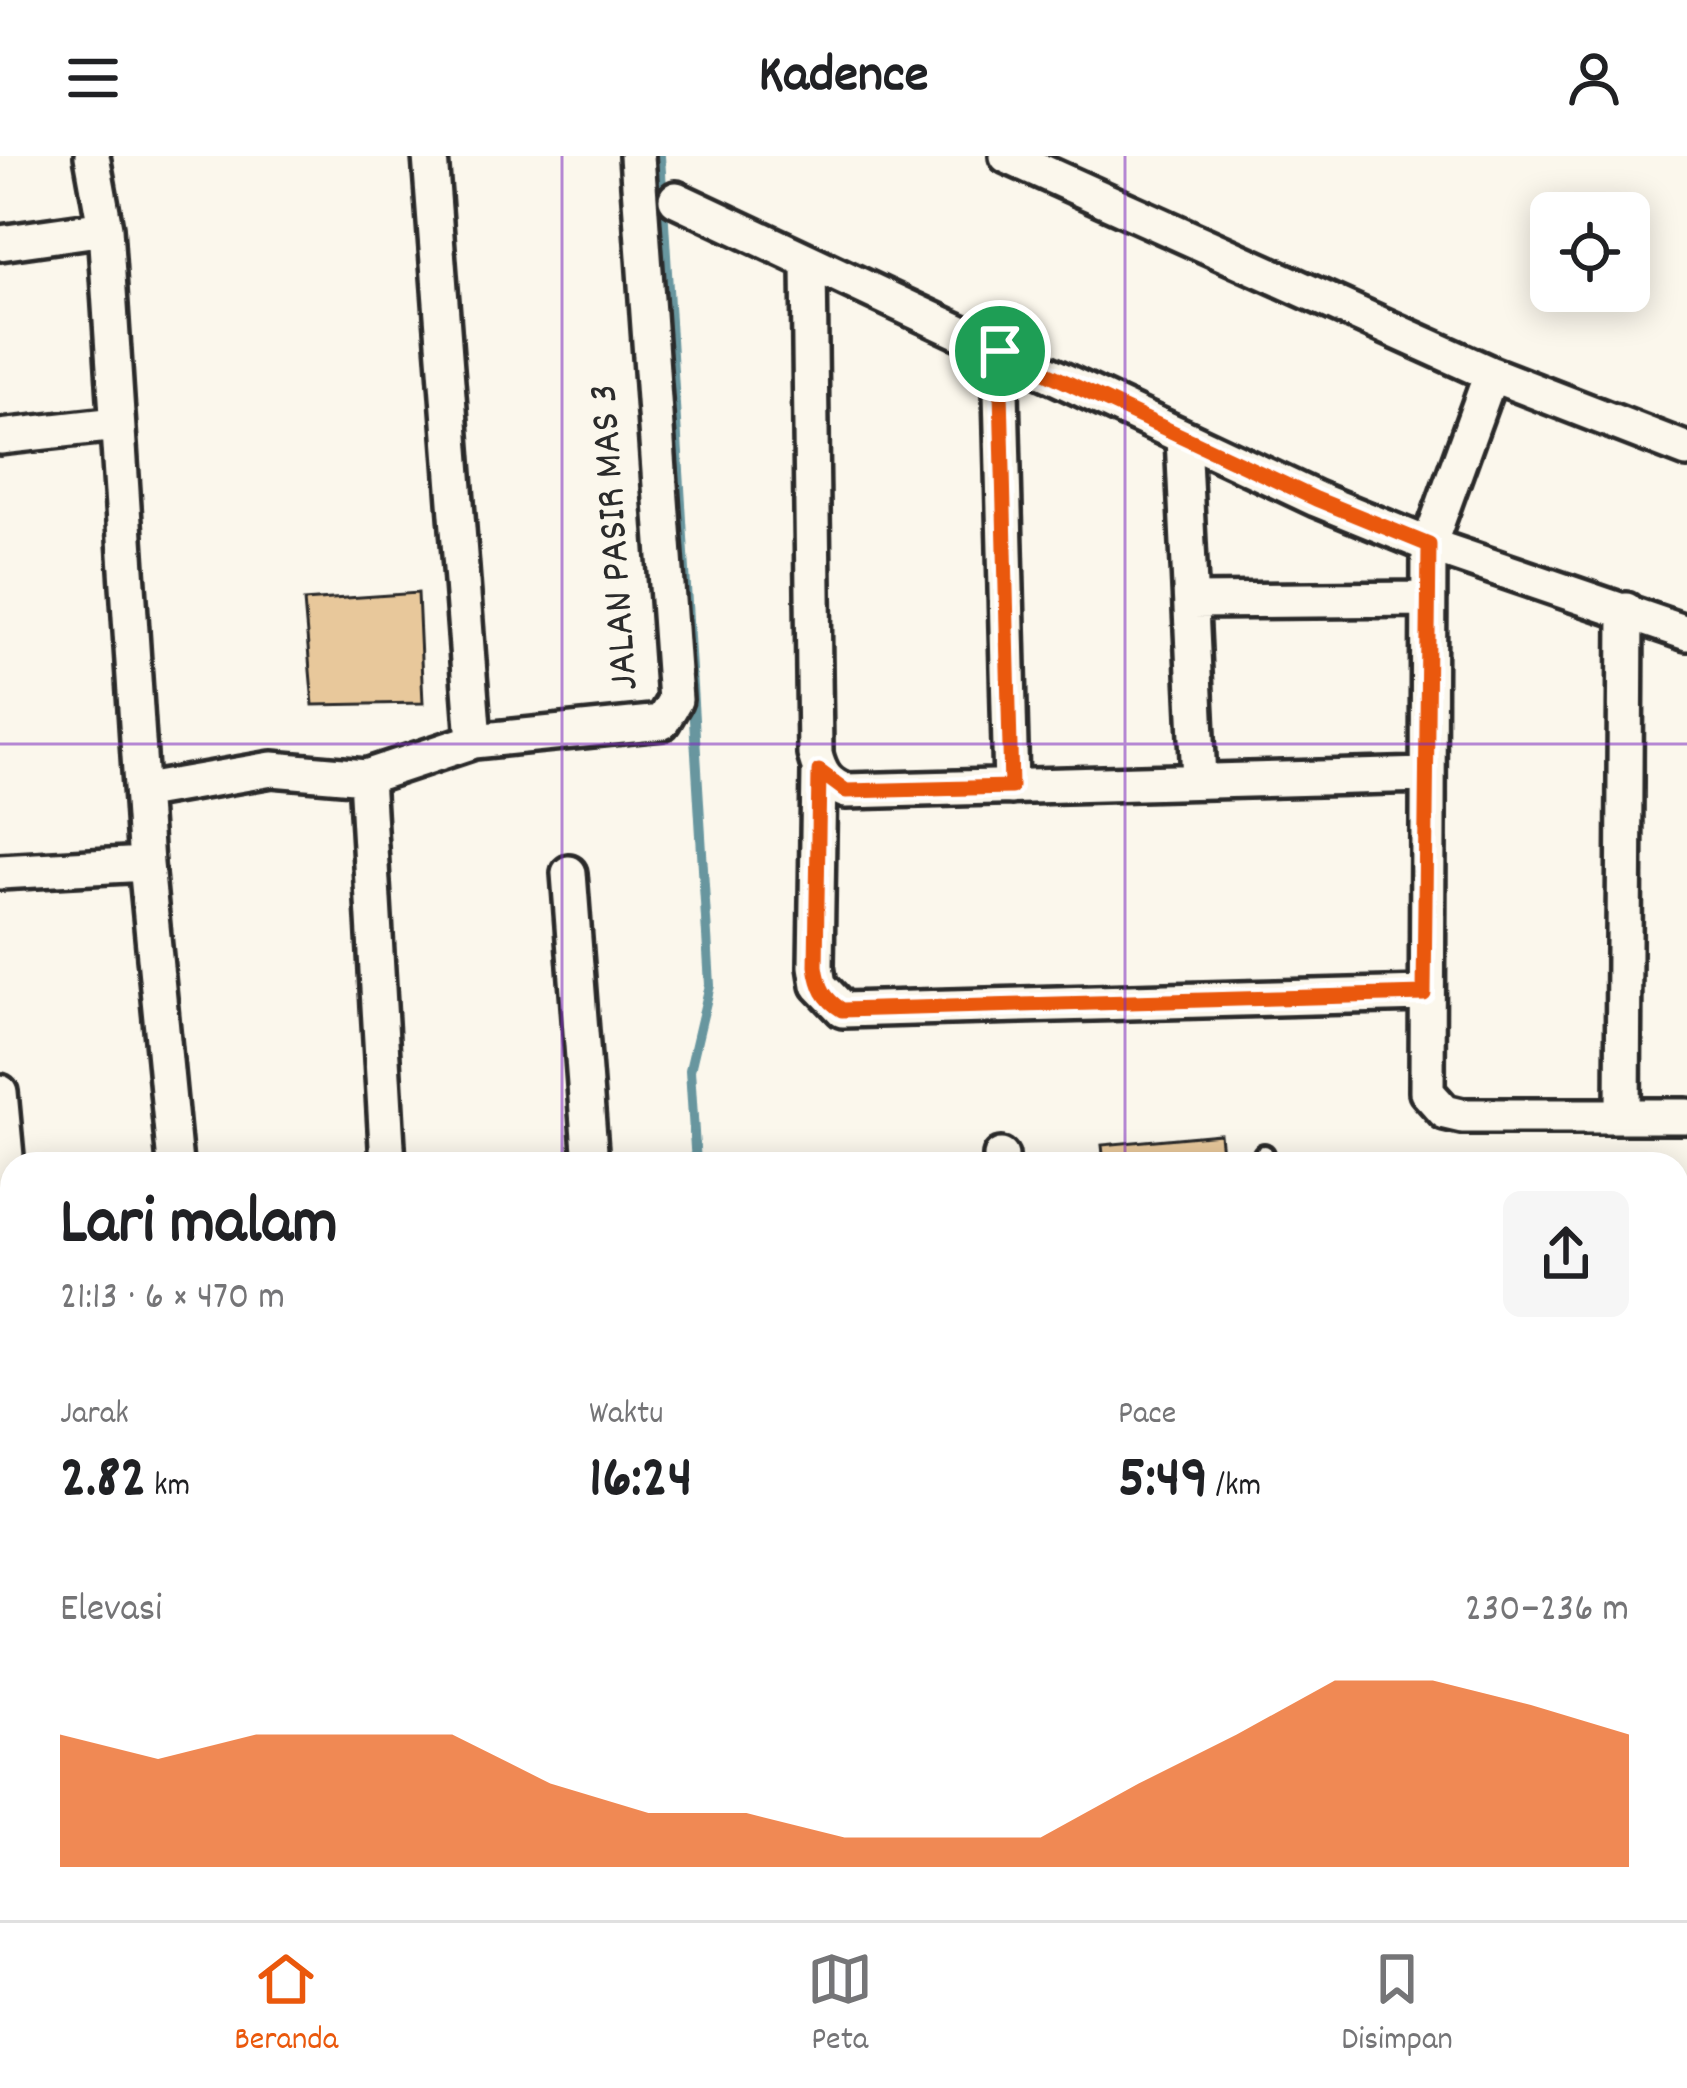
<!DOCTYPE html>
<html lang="id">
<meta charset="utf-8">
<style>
body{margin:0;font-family:Dekko,sans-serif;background:#f6f6f6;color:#202124;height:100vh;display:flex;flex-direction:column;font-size:45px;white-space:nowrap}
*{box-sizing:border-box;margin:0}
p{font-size:39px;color:#757577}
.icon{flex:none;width:66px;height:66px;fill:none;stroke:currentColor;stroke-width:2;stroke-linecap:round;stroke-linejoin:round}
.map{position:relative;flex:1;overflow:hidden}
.panel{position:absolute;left:0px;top:996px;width:1689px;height:768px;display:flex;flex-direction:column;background:#fff;border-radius:36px 36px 0 0;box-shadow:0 6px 30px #0003}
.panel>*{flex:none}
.fabs{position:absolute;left:1530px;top:36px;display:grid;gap:24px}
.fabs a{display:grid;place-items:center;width:120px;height:120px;border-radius:18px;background:#fff;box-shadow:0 6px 30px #0003;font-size:60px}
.pin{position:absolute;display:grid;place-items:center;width:102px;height:102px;color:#fff;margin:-51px;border:6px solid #fff;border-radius:50%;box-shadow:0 3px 12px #0007}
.round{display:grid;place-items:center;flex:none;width:126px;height:126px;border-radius:18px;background:#f6f6f6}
.summary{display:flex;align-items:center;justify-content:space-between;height:204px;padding:0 60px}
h1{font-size:66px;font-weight:700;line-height:90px}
.stats{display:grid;grid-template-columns:repeat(3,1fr);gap:18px;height:204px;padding:12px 60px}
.stats div{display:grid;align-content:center}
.stats b{font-size:60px;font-weight:700}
.stats small{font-size:33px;font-weight:400}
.stats p{font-size:33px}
.chart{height:336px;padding:24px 60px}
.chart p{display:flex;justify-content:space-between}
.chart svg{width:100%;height:216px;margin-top:12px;fill:#ea580c;opacity:.7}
header{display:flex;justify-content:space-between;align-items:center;height:156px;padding:0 60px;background:#fff;font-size:54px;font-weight:700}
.tabs{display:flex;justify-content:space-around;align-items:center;height:168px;border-top:3px solid #e0e0e0;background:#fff;font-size:33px;color:#757577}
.tabs a{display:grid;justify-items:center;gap:6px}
.tabs .selected{color:#ea580c}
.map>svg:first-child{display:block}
</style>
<header><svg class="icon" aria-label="menu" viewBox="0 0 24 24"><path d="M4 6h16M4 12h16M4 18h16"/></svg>Kadence<svg class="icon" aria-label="person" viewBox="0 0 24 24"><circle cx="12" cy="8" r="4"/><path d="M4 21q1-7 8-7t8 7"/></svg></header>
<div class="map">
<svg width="1687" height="1764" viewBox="0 0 1687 1764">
<rect width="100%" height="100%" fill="#fbf7ec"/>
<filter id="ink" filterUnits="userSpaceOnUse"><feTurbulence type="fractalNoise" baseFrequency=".00833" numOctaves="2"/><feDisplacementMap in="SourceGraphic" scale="24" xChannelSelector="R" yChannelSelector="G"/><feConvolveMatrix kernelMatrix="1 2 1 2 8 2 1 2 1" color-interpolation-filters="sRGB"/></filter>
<g filter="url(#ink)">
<path fill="#8fdeec" stroke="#67969f" stroke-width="3" d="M1423,1752h65l-2,12h-65z"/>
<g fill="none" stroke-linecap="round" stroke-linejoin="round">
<path stroke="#67969f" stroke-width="10" d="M660,0l50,829 -20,85 6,94"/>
</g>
<path fill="#e8c89b" stroke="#2b2b2b" stroke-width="3" d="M418,437l5,110 -110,2 -9,-104z
M1220,978l3,30h-119l-2,-19z
M1677,1321h10v104h-10z
M12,1572v115l-2,1 -6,-115z"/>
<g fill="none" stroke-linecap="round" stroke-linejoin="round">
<defs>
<path id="lane" d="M1264,998v10"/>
<path id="street" d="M92,0l13,72 41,636 29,300
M430,0l44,585
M1007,0l484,218 196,76
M676,43l640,300 113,46 258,88
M0,87l105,-15
M809,109l6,489c5,20 12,30 31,37l580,-16
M1000,195l11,436
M1491,218l-62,171 -2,547 18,20 17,4h225
M0,281l117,-13
M1183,281l16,343
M1191,445l236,-2
M819,615l-3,195 3,19 24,25 581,-16
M145,635l127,-22 94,8
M0,716l146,-8
M569,717l22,291
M0,936l12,129
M1623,960l3,-506
M1001,1000v8
M388,1008l-22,-387 108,-36 188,-19 13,-22 -38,-544
M1677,1198l10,1
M160,1752v12
M390,1752v12
M545,1752v12
M895,1752l1,12
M699,1764l1,-12
M1143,1764v-12"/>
<path id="secondary" d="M0,1497h12
M1677,1511h10"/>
</defs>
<use href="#lane" stroke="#2b2b2b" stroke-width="26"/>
<use href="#street" stroke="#2b2b2b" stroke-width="42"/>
<use href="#secondary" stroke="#2b2b2b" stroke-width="57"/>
<use href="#lane" stroke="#fbf7ec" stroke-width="16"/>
<use href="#street" stroke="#fbf7ec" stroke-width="33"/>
<use href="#secondary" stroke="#fbf7ec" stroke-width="48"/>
</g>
</g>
<g fill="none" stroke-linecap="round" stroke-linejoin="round" filter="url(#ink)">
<defs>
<path id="route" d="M1000,195l316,148 113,46 -5,449 -582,16c-18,-11 -23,-23 -26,-44l3,-195 27,20 165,-4z"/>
</defs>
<use href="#route" stroke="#fff" stroke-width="24"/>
<use href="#route" stroke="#ea580c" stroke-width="15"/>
</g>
<path fill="none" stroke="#7b2cbf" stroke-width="3" stroke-opacity="0.55" d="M562,0v1008M1125,0v1008M0,588h1687M0,1176h12M1677,1176h10M562,1752v12M1125,1752v12"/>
<g text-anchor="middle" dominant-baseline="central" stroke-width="9" stroke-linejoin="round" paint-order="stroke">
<g font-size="42" fill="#2b2b2b" stroke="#fbf7ec">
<text transform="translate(617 381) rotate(-94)">JALAN PASIR MAS 3</text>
</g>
</g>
</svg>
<div class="fabs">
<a><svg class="icon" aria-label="locate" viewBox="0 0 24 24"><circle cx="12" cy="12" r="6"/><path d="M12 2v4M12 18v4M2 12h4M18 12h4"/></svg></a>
</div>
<div class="pin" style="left:1000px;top:195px;background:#1e9e55"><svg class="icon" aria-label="arrive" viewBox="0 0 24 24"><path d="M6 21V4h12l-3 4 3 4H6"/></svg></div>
<section class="panel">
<div class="summary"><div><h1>Lari malam</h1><p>21:13 · 6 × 470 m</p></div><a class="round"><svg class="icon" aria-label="share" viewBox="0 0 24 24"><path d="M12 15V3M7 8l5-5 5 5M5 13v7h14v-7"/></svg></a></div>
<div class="stats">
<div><p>Jarak</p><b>2.82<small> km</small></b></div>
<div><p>Waktu</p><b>16:24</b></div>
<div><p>Pace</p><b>5:49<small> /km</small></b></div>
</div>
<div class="chart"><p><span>Elevasi</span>230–236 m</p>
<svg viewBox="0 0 160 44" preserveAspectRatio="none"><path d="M0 44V17L10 22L20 17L30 17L40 17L50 27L60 33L70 33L80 38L90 38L100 38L110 27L120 17L130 6L140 6L150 11L160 17V44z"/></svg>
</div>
</section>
</div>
<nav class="tabs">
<a class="selected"><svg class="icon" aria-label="home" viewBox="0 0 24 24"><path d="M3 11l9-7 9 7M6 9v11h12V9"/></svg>Beranda</a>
<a><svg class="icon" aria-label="map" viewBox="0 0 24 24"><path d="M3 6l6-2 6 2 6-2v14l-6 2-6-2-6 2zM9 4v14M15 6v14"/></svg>Peta</a>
<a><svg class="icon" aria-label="saved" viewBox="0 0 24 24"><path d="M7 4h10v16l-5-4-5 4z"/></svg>Disimpan</a>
</nav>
